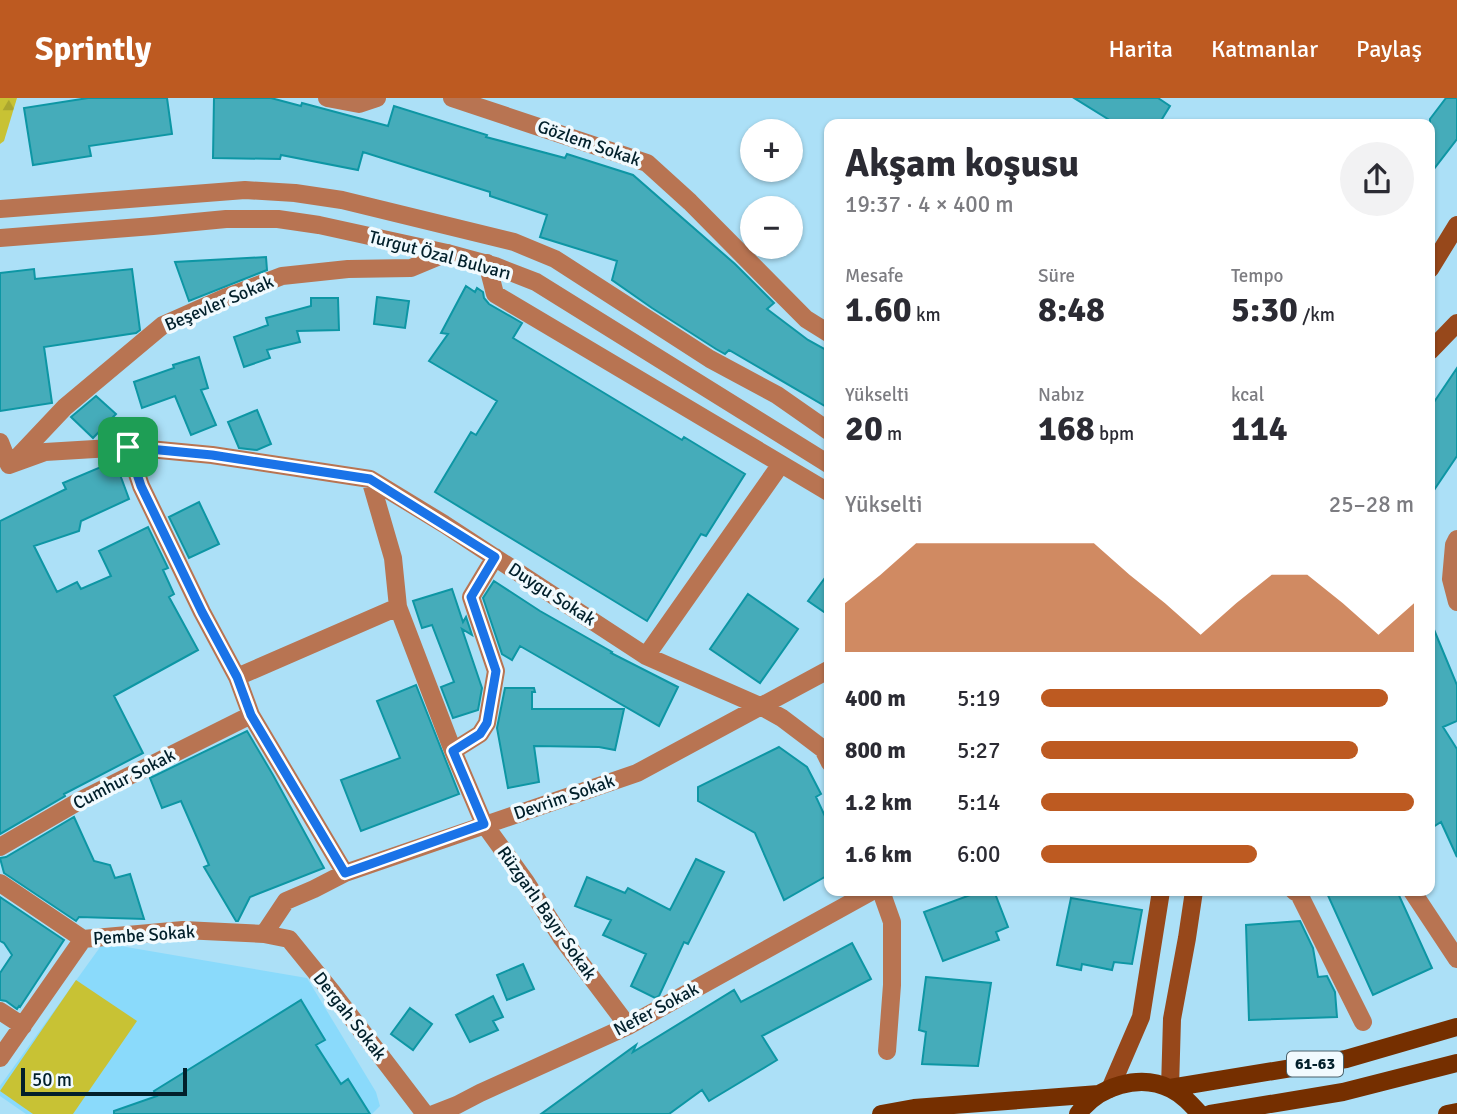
<!DOCTYPE html>
<html lang="tr">
<meta charset="utf-8">
<style>
body{margin:0;font-family:Signika,sans-serif;background:#f2f2f3;color:#2b2b33;height:100vh;display:flex;flex-direction:column;font-size:26px;white-space:nowrap}
*{box-sizing:border-box;margin:0}
p{font-size:23px;color:#7c7c81}
.icon{flex:none;width:38px;height:38px;fill:none;stroke:currentColor;stroke-width:2;stroke-linecap:round;stroke-linejoin:round}
.map{position:relative;flex:1;overflow:hidden}
.drawer{position:absolute;left:824px;top:21px;width:611px;height:777px;display:flex;flex-direction:column;background:#fff;border-radius:14px;box-shadow:0 2px 5px #0004}
.drawer>*{flex:none}
.fabs{position:absolute;left:740px;top:21px;display:grid;gap:14px}
.fabs a{display:grid;place-items:center;width:63px;height:63px;border-radius:50%;background:#fff;box-shadow:0 2px 5px #0004;font-size:35px}
.scale{position:absolute;left:21px;bottom:18px;width:166px;box-sizing:border-box;padding-left:7px;border:4px solid #02202b;border-top:0;font-size:19px;line-height:24px;white-space:nowrap;color:#02202b;-webkit-text-stroke:5px #f1fafe;paint-order:stroke}
.pin{position:absolute;display:grid;place-items:center;width:60px;height:60px;color:#fff;margin:-30px;border-radius:14px;box-shadow:0 4px 10px #0006}
.round{display:grid;place-items:center;flex:none;width:74px;height:74px;border-radius:37px;background:#f2f2f3}
.head{display:flex;align-items:center;justify-content:space-between;height:119px;padding:0 21px}
h1{font-size:38px;font-weight:800;line-height:52px}
.figures{display:grid;grid-template-columns:repeat(3,1fr);gap:10px;height:119px;padding:7px 21px}
.figures div{display:grid;align-content:center}
.figures b{font-size:35px;font-weight:800}
.figures small{font-size:19px;font-weight:400}
.figures p{font-size:19px}
.chart{height:196px;padding:14px 21px}
.chart p{display:flex;justify-content:space-between}
.chart svg{width:100%;height:126px;margin-top:7px;fill:#bd5a21;opacity:.7}
ul{padding:0 21px;list-style:none;font-size:23px}
li{display:grid;grid-template-columns:112px 84px 1fr;align-items:center;height:52px}
li i{height:18px;border-radius:9px;background:#bd5a21}
header{display:flex;align-items:center;gap:42px;box-sizing:border-box;height:98px;padding:0 35px;background:#bd5a21;color:#fff}
header strong{font-size:33px}
nav{display:flex;gap:38px;margin-inline-start:auto;font-size:24px}
.map>svg:first-child{display:block}
</style>
<header>
<strong>Sprintly</strong>
<nav><a>Harita</a><a>Katmanlar</a><a>Paylaş</a></nav>
</header>
<div class="map">
<svg width="1457" height="1016" viewBox="0 0 1457 1016">
<defs>
<pattern id="forest-firs" width="22" height="20" patternUnits="userSpaceOnUse" patternTransform="scale(1.75)"><rect width="22" height="20" fill="#c8c234"/><path d="M5 1l3.5 6h-7zM16 11l3.5 6h-7z" fill="#aaa62e"/></pattern>
</defs>
<rect width="100%" height="100%" fill="#ace0f7"/>
<path fill="#8adafb" d="M103,845l204,35 69,114 4,14 -8,8h-346l-26,-18v-10z"/>
<path fill="url(#forest-firs)" d="M0,0h17l-13,43 -4,3z"/>
<path fill="#c8c234" d="M76,882l61,41 -64,93h-40l-33,-23z"/>
<path fill="#45acba" stroke="#0d96a4" stroke-width="2" d="M88,0h79l5,36 -83,12 2,10 -58,9 -9,-57z
M214,0h57l30,8 1,-3 86,23 6,-20 93,29 -1,2 79,21 2,-4 66,21 102,89 39,39 -7,6 41,31 22,12v57l-101,-59 -4,4 -9,-5 -64,-41 -40,-28 5,-19 -77,-24 7,-22 -57,-19v-4l-127,-40 -5,18 -77,-15 -1,4 -67,-1z
M1074,0h84l12,8 -11,18h-43z
M1446,0h11v41l-27,35v-55z
M266,159l1,13 -78,31 -14,-39z
M34,171l1,10 97,-10 8,61 -4,3 -92,14 8,56 -52,8v-138z
M466,188l9,6 2,-4 6,4 1,6 5,6 33,19 -9,15 169,102 2,-3 61,37 -39,62 -5,-2 -54,87 -212,-129 36,-60 5,3 21,-34 -68,-40 19,-27 -7,-1z
M377,199l32,4 -4,27 -31,-4z
M311,200h27l1,32 -42,1 3,11 -33,8 3,8 -26,9 -10,-30 34,-12 -2,-7 45,-12z
M199,259l9,31 -7,2 15,35 -25,10 -16,-39 -33,12 -8,-26 40,-14 -1,-3z
M1457,270v88l-27,40v-88z
M96,298l20,18 -23,24 -22,-21z
M257,312l14,34 -14,6 -18,-2 -11,-26z
M115,363l14,38 -48,22 -2,10 -45,15 23,46 20,-10 4,7 30,-13 -12,-25 49,-24 20,41 -5,2 11,24 -5,3 29,53 -84,46 29,57 -79,41 1,2 -65,38v-313l66,-32 -3,-6z
M199,404l20,42 -30,14 -20,-41z
M830,473v45l-22,-15z
M494,483l46,30 72,41 -1,1 67,34 -19,39 -139,-80 -8,14 -10,-6 -19,-56z
M452,491l11,33 3,-5 6,18 -10,-6 20,59 -4,22 -25,8 -12,-31 13,-5 -22,-57 -10,3 -9,-27z
M748,496l50,35 -38,54 -50,-34z
M1430,522l27,65v36l-14,6 14,22v108l-16,-35 -11,7z
M416,587l43,109 -98,37 -20,-51 59,-22 -23,-57z
M505,590h29l1,4h-3v17h92l-9,41 -16,-3 -65,-1 5,36 -31,6 -11,-60z
M247,633l26,44 51,93 -74,29 -12,24h-2l-32,-54 5,-2 -28,-64 -19,7 -12,-30z
M779,649l28,20 14,27 -5,3 14,30v47l-46,26 -29,-67 -57,-32v-14z
M74,719l20,44 16,4 5,13 15,-4 14,45 -65,-2 -3,4 -72,-48 -4,-15 6,-1z
M696,761l28,13 -36,72 -4,-2 -25,54 -4,2 -24,-12 15,-32 -43,-19 8,-15 -36,-14 12,-29 38,16 3,-5 42,22z
M981,793h13l14,36 -12,5 3,8 -56,21 -19,-49z
M1326,793h71l35,77 -59,27z
M0,799l64,43 -44,67 -1,-1 -2,3 -11,-8 -6,-1v-27l12,-18 -8,-12 -4,-2z
M1071,800l71,12 -10,54 -18,-2 -2,8 -30,-6 -1,6 -24,-5z
M1300,823l13,27 5,29 9,-1 8,16 2,25 -88,3 -3,-95z
M852,845l19,36 -109,57 15,24 -68,41 -7,-11 -33,24h-128l95,-69 -3,7 101,-62 7,12z
M523,866l11,25 -27,11 -10,-25z
M926,879l65,6 -13,83 -56,-2 4,-32 -7,-2z
M493,898l10,21 -10,4 5,9 -28,12 -14,-27z
M301,902l24,40 -9,5 25,39 7,-5 22,35h-256v-3l43,-15 -3,-5z
M410,910l22,16 -19,26 -22,-16z"/>
<g fill="none" stroke-linecap="round" stroke-linejoin="round">
<path stroke="#b87452" stroke-width="18" d="M327,0l32,6 18,-6
M452,0l195,65 43,39 116,117 24,15
M487,165l8,31 335,199
M0,344l9,23 36,-13 83,-5 84,8 158,24 74,45 202,132 116,51 20,11 41,31 7,14
M128,349l13,39 61,126 35,65 14,38 94,158
M14,363l51,-54 98,-82 61,-27 58,-22 66,-7 63,-1 36,-15
M370,381l23,79 5,49 55,144 31,73 42,58 35,55 67,89
M646,558l135,-192
M237,579l161,-70
M453,653l27,-17 7,-11 9,-52 -25,-74 24,-40
M0,749l81,-47 170,-85
M0,785l83,56 100,-9 81,4 25,5 43,53 93,122
M881,793l11,31v63l-5,66
M1294,793l5,3 64,128
M1412,793l45,68
M264,836l22,-33 28,-12 31,-16 292,-100 193,-104
M0,913l23,15
M0,960l83,-119
M434,1016l23,-9 23,-12 148,-67 244,-135"/>
<path stroke="#b87452" stroke-width="18" d="M0,111l245,-19 50,3 47,7 172,42 41,17 155,100 67,36 53,37
M0,140l153,-12 73,-7h52l41,6 128,28 48,13 41,16 294,183
M1457,441l-3,6 -3,34 6,23"/>
<path stroke="#97481b" stroke-width="18" d="M1430,171l27,-44
M1430,253l27,-28
M1170,990l2,-69 15,-81 7,-47
M1110,991l31,-72 20,-126"/>
<path stroke="#752f00" stroke-width="18" d="M1170,990l176,-29 111,-32
M881,1016l33,-6 185,-14
M1078,1016c20,-28 62,-41 93,-25 12,6 20,15 29,25
M1210,1016l133,-22 114,-29
M1447,1016l10,-2"/>
</g>
<g fill="none" stroke-linecap="round" stroke-linejoin="round">
<defs>
<path id="route" d="M128,349l84,8 158,24 125,78 -24,40 25,74 -9,52 -7,11 -27,17 31,73 -139,49 -94,-158 -14,-38 -35,-65 -61,-126z"/>
</defs>
<use href="#route" stroke="#fff" stroke-width="14"/>
<use href="#route" stroke="#1a73e8" stroke-width="9"/>
</g>
<g text-anchor="middle" dominant-baseline="central" stroke-width="7" stroke-linejoin="round" paint-order="stroke">
<rect fill="#f1fafe" stroke="#4a616a" stroke-width="2" x="1287" y="953.5" width="56" height="25" rx="5"/>
<g font-size="16" font-weight="bold" fill="#02202b">
<text x="1315" y="966">61-63</text>
</g>
<g font-size="18" fill="#02202b" stroke="#f1fafe">
<text transform="translate(589 45) rotate(19)">Gözlem Sokak</text>
<text transform="translate(440 157) rotate(15)">Turgut Özal Bulvarı</text>
<text transform="translate(219 205) rotate(-23)">Beşevler Sokak</text>
<text transform="translate(552 496) rotate(33)">Duygu Sokak</text>
<text transform="translate(124 681) rotate(-27)">Cumhur Sokak</text>
<text transform="translate(564 699) rotate(-19)">Devrim Sokak</text>
<text transform="translate(547 815) rotate(55)">Rüzgarlı Bayır Sokak</text>
<text transform="translate(144 837) rotate(-4)">Pembe Sokak</text>
<text transform="translate(656 911) rotate(-28)">Nefer Sokak</text>
<text transform="translate(350 918) rotate(52)">Dergah Sokak</text>
</g>
</g>
</svg>
<div class="fabs">
<a>+</a>
<a>−</a>
</div>
<div class="scale">50 m</div>
<div class="pin" style="left:128px;top:349px;background:#1e9e55"><svg class="icon" aria-label="arrive" viewBox="0 0 24 24"><path d="M6 21V4h12l-3 4 3 4H6"/></svg></div>
<section class="drawer">
<div class="head"><div><h1>Akşam koşusu</h1><p>19:37 · 4 × 400 m</p></div><a class="round"><svg class="icon" aria-label="share" viewBox="0 0 24 24"><path d="M12 15V3M7 8l5-5 5 5M5 13v7h14v-7"/></svg></a></div>
<div class="figures">
<div><p>Mesafe</p><b>1.60<small> km</small></b></div>
<div><p>Süre</p><b>8:48</b></div>
<div><p>Tempo</p><b>5:30<small> /km</small></b></div>
</div>
<div class="figures">
<div><p>Yükselti</p><b>20<small> m</small></b></div>
<div><p>Nabız</p><b>168<small> bpm</small></b></div>
<div><p>kcal</p><b>114</b></div>
</div>
<div class="chart"><p><span>Yükselti</span>25–28 m</p>
<svg viewBox="0 0 160 44" preserveAspectRatio="none"><path d="M0 44V27L10 17L20 6L30 6L40 6L50 6L60 6L70 6L80 17L90 27L100 38L110 27L120 17L130 17L140 27L150 38L160 27V44z"/></svg>
</div>
<ul>
<li><b>400 m</b>5:19<i style="width:93%"></i></li>
<li><b>800 m</b>5:27<i style="width:85%"></i></li>
<li><b>1.2 km</b>5:14<i style="width:100%"></i></li>
<li><b>1.6 km</b>6:00<i style="width:58%"></i></li>
</ul>
</section>
</div>
